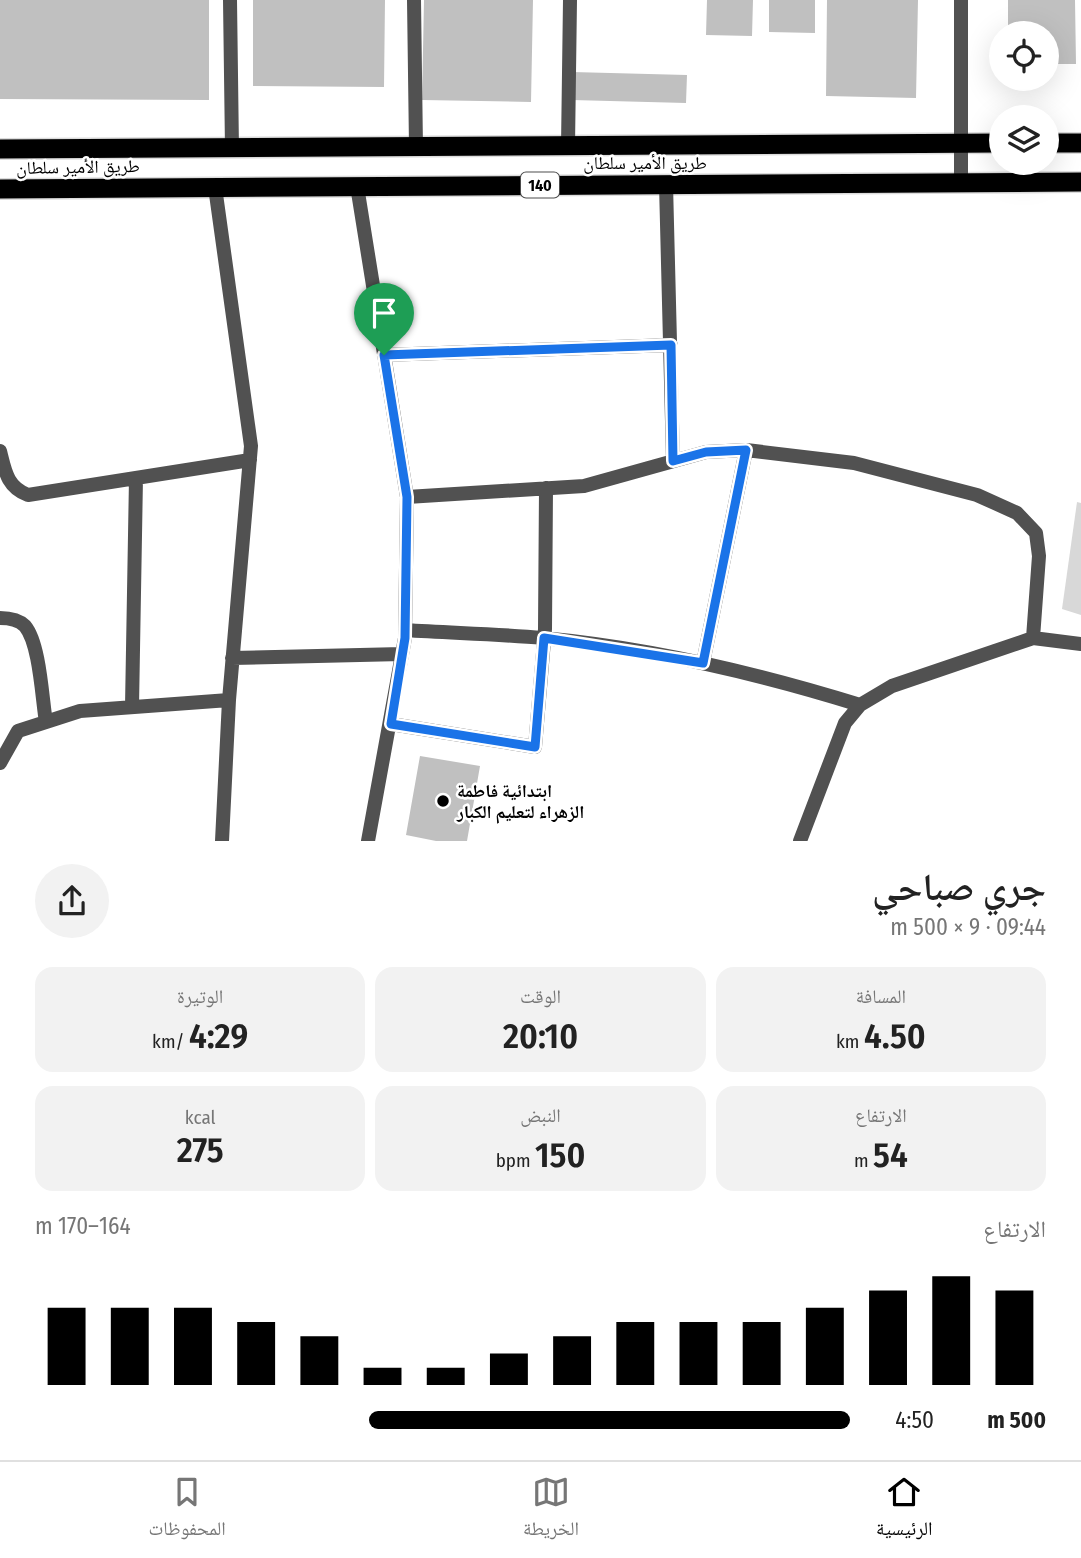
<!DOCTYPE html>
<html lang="ar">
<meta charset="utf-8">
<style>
body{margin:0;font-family:"Fira Sans Condensed","Noto Naskh Arabic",sans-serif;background:#f2f2f2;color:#222;direction:rtl;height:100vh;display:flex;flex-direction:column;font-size:26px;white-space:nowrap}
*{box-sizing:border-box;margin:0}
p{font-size:23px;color:#767676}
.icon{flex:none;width:38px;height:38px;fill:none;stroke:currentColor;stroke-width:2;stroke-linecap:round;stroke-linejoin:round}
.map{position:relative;height:841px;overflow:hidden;direction:ltr}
.details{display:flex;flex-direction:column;background:#fff;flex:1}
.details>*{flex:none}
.tools{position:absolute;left:989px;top:21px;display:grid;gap:14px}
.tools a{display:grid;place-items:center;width:70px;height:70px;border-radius:50%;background:#fff;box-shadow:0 7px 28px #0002;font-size:35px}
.pin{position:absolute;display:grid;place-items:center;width:60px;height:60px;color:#fff;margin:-72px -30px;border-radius:50% 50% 50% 0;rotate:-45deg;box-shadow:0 0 7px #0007}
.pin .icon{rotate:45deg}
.round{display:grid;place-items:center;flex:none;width:74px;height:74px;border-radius:37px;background:#f2f2f2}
.overview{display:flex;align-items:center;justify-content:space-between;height:119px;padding:0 35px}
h1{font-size:38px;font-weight:600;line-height:52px}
.stats{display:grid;grid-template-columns:repeat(3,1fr);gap:10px;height:119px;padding:7px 35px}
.stats div{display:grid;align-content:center;border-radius:18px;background:#f2f2f2;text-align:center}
.stats b{font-size:35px;font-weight:600}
.stats small{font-size:19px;font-weight:400}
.stats p{font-size:19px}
.chart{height:196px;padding:14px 35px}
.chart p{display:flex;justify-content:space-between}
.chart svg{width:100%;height:126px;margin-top:7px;stroke:#000;stroke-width:6}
ul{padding:0 35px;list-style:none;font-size:23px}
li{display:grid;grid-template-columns:112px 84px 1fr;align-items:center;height:52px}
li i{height:18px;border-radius:9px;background:#000}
.tab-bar{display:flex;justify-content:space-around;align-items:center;height:98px;border-top:2px solid #e0e0e0;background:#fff;font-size:19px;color:#767676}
.tab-bar a{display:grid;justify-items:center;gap:4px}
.tab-bar .on{color:#000}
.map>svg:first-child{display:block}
</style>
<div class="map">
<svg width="1081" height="841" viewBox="0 0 1081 841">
<rect width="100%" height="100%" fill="#fff"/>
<path fill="#d8d8d8" d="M1077,502l4,1v112l-19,-6z"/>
<path fill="#c0c0c0" d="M0,0h209v100l-209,-1z
M253,0h132l-1,87 -131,-1z
M424,0h109l-2,102 -109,-2z
M707,0h46l-1,36 -46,-1z
M769,0h46v33l-46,-1z
M827,0h91l-2,98 -90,-2z
M1008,0h67l1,64h-30v-31h-38z
M572,72l115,3 -1,28 -114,-3z
M420,756l60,10 -13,75h-31l-30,-6z"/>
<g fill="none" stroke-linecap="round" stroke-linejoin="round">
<defs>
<path id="trunk" d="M1046,143h35
M0,149l1001,-6
M0,189l1081,-7"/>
</defs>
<use href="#trunk" stroke="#dbdbdb" stroke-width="22"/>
<path stroke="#515151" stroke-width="14" d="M230,0l2,149
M414,0l2,147
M961,0v183
M568,146l2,-146
M666,184l7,277
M357,186l50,311 -2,141 -37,203
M215,187l36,259 -22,254 -7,141
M384,355l287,-10
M0,451c5,20 7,36 28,44l222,-35
M407,497l177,-11 122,-34 40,-2 108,13 123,32 40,18 19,20 3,23 -6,82
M0,618c8,0 19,2 25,8 15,18 17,73 21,96
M405,630c46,3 92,4 138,8 108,10 214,35 317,67
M232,658l170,-4
M703,663l43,-213
M132,707l4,-229
M391,724l144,23 10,-118 1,-141
M0,763l18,-32 62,-20 149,-11
M800,841l45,-118 15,-18 32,-19 141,-48 48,6"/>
<use href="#trunk" stroke="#000" stroke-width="19"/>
</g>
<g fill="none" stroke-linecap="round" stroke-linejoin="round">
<defs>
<path id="route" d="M671,345l2,116 33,-9 40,-2 -43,213 -159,-25 -9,109 -144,-23 14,-86 2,-141 -23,-142z"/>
</defs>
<use href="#route" stroke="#fff" stroke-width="14"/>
<use href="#route" stroke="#1a73e8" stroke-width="9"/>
</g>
<circle fill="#000" stroke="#fff" stroke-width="2.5" cx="443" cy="801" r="7"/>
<g text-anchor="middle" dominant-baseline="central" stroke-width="5" stroke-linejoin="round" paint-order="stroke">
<rect fill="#fff" stroke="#4c4c4c" stroke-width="2" x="521" y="172.5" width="38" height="25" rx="5"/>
<g font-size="16" font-weight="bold" fill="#000">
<text x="540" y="185">140</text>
</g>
<g font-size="18" fill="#000" stroke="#fff">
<text x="645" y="163">طريق الأمير سلطان</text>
<text transform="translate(78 167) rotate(-1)">طريق الأمير سلطان</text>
</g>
<g font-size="18" font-weight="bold" fill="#000" stroke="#fff" text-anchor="start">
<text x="457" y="791">ابتدائية فاطمة<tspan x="457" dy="21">الزهراء لتعليم الكبار</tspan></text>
</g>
</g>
</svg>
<div class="tools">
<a><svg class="icon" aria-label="locate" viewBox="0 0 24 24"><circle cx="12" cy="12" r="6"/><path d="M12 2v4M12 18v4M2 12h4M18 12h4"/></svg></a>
<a><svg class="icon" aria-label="layers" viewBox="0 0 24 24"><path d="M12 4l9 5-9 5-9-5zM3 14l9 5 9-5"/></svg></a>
</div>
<div class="pin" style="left:384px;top:355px;background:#1e9e55"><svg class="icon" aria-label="arrive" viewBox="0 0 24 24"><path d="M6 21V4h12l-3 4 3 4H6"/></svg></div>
</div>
<section class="details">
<div class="overview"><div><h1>جري صباحي</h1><p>09:44 · 9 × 500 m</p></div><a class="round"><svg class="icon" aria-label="share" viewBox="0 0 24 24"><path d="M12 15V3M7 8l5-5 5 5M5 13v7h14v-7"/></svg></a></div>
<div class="stats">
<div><p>المسافة</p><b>4.50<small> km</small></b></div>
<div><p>الوقت</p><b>20:10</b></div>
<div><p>الوتيرة</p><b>4:29<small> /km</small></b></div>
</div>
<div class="stats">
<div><p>الارتفاع</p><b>54<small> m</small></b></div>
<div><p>النبض</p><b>150<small> bpm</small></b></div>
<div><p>kcal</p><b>275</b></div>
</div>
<div class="chart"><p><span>الارتفاع</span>164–170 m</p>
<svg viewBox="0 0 160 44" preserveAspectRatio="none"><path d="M5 44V17M15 44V17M25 44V17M35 44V22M45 44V27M55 44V38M65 44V38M75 44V33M85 44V27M95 44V22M105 44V22M115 44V22M125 44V17M135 44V11M145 44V6M155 44V11"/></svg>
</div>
<ul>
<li><b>500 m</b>4:50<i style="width:59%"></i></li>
</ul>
</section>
<nav class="tab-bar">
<a class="on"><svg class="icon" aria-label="home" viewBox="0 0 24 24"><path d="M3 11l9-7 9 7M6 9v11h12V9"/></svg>الرئيسية</a>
<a><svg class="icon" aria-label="map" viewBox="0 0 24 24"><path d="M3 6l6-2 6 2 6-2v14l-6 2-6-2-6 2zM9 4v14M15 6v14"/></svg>الخريطة</a>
<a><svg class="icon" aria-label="saved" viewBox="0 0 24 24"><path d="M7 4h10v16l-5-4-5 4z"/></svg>المحفوظات</a>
</nav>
